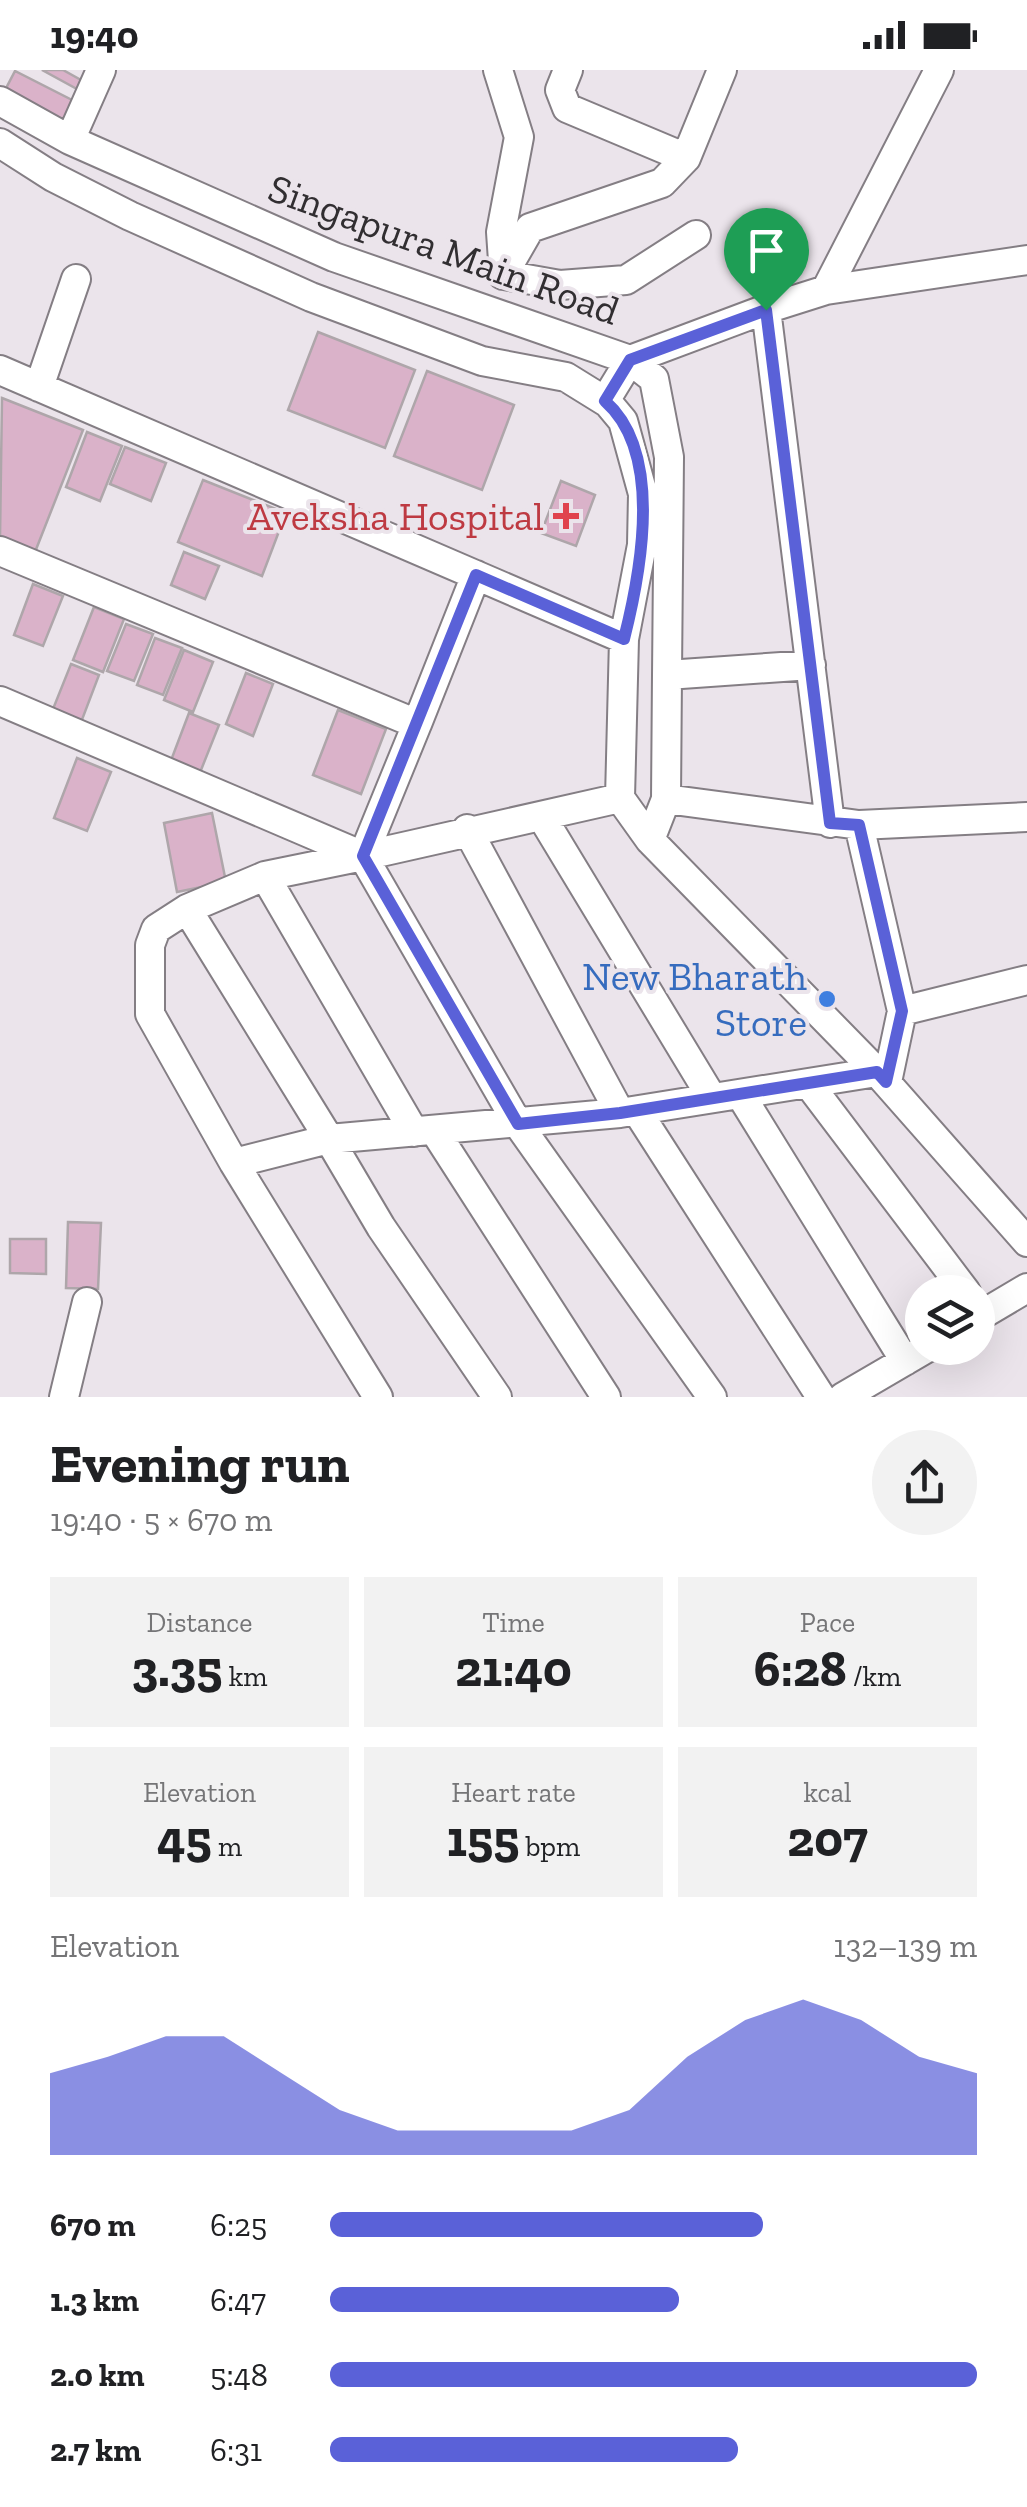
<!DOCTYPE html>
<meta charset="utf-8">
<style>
body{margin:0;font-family:"Zilla Slab",serif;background:#f2f2f2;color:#202124;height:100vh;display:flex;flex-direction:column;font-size:38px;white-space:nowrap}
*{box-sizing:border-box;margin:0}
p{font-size:32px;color:#757577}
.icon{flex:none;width:55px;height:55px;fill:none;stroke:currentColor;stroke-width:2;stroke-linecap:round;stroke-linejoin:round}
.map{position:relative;height:1327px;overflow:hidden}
.drawer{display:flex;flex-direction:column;background:#fff;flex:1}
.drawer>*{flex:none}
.controls{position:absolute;left:905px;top:1205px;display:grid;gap:20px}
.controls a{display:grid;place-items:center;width:90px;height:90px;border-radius:50%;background:#fff;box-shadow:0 10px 40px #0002;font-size:50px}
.pin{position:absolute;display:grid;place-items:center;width:85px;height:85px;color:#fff;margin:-102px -42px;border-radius:50% 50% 50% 0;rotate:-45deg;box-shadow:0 0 10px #0007}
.pin .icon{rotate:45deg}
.round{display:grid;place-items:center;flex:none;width:105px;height:105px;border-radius:52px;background:#f2f2f2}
.overview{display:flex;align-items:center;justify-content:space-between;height:170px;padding:0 50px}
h1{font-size:55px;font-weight:700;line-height:75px}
.metrics{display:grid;grid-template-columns:repeat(3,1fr);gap:15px;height:170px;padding:10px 50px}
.metrics div{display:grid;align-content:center;border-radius:0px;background:#f2f2f2;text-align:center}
.metrics b{font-size:50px;font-weight:700}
.metrics small{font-size:28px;font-weight:400}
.metrics p{font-size:28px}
.chart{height:280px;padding:20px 50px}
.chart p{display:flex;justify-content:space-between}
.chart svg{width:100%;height:180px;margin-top:10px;fill:#5a61d8;opacity:.7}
ul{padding:0 50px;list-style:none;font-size:32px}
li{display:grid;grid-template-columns:160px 120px 1fr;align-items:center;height:75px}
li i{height:25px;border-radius:12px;background:#5a61d8}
.status{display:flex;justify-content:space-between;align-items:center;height:70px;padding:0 50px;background:#fff;direction:ltr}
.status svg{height:28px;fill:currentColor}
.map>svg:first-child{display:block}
</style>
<div class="status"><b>19:40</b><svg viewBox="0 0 49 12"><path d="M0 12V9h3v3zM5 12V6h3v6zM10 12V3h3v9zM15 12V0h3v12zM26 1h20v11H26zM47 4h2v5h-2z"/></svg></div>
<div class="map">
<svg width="1027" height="1327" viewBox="0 0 1027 1327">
<rect width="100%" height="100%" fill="#ebe4eb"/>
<path fill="#dab2c9" stroke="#aea6aa" stroke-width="2.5" d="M42,0h21l18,10 -4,9z
M15,1l59,30 -13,25 -59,-30z
M318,262l97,38 -30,78 -97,-38z
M427,301l87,34 -32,85 -88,-34z
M2,328l81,32 -48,122 -35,-14z
M87,362l35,14 -22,55 -34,-14z
M125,377l41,16 -15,38 -41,-17z
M203,410l83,33 -24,63 -84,-34z
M561,411l34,14 -19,51 -35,-13z
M184,482l35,14 -14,33 -34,-14z
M33,514l30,12 -20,50 -29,-11z
M94,537l30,12 -21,53 -30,-12z
M126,554l27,10 -19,47 -27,-10z
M155,568l27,10 -19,47 -26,-10z
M184,580l29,12 -20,50 -29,-12z
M71,594l28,11 -19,50 -29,-11z
M246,603l27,11 -20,52 -27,-12z
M338,640l48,19 -25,65 -48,-19z
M189,643l30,12 -20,50 -29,-12z
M77,688l34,14 -24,59 -33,-13z
M212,743l14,69 -49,10 -13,-69z
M68,1152l33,1 -3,66 -32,-1z
M10,1169h36v35l-36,-1z"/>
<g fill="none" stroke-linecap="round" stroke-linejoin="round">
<defs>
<path id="minor" d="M498,0l21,67 -18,95 3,43 56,10 66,-5 70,-45
M568,0l-8,20 7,18 119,50
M0,31l70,39 264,117 296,103 24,19 15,78 -2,218 -1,124 -16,41
M70,70l31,-70
M0,73l53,34 77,39 181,81 171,64 84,16 42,26 15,18 20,73 -1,51 -18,94 -4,159 30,42 227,232 150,170
M503,205l27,-47 132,-45 24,-25 36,-88
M826,220l113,-220
M766,239l64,514
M0,300l624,269
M39,317l37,-108
M605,331l25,-41 136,-51 60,-19 201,-30
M0,481l417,173 59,-149
M667,605l144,-10
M0,631l363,155 257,-58
M417,654l-54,132 -98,20 -78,33 -31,20 -6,16v69l84,149 95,-24 52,88 116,170
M666,729l193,26 43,186 -15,71
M542,747l170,281
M859,755l168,-8
M467,759l153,284
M363,786l155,268 194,273
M265,806l149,256
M187,839l142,230 291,-26 257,-41
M902,941l125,-31
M808,1013l158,209
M740,1024l165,267
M637,1041l184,286
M434,1060l172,267
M234,1093l144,234
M978,1247l49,-29
M64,1327l23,-95
M843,1327l84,-49"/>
</defs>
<use href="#minor" stroke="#847e84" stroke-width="32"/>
<use href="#minor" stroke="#fff" stroke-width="28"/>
</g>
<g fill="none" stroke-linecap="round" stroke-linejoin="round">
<defs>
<path id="route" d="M766,240l64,513 29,2 43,186 -16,71 -9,-10 -257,41 -102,11 -155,-268 113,-281 148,64c17,-67 40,-186 -19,-238l25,-41z"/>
</defs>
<use href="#route" stroke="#fff" stroke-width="20"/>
<use href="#route" stroke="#5a61d8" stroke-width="12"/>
</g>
<path fill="#e0444e" stroke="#ebe4eb" stroke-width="4" d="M561 431h10v10h10v10h-10v10h-10v-10h-10v-10h10z"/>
<circle fill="#3f7fe0" stroke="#ebe4eb" stroke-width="4" cx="827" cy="929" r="10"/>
<g text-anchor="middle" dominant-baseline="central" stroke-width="8" stroke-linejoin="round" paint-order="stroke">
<g font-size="40" fill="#312e31" stroke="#ebe4eb">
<text transform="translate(444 179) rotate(20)">Singapura Main Road</text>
</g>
<g font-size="40" fill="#be3a42" stroke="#ebe4eb" text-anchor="end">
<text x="544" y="446">Aveksha Hospital</text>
</g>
<g font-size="40" fill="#366cbe" stroke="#ebe4eb" text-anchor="end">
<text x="807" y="906">New Bharath<tspan x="807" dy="46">Store</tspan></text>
</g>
</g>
</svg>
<div class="controls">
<a><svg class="icon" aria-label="layers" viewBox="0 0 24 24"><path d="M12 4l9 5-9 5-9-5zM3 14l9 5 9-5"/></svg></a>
</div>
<div class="pin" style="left:766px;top:240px;background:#1e9e55"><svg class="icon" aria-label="arrive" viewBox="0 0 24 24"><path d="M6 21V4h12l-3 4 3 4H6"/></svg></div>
</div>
<section class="drawer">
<div class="overview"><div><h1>Evening run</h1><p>19:40 · 5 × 670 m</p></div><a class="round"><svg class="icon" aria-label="share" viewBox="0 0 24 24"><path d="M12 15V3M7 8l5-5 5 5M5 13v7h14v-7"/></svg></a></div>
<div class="metrics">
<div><p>Distance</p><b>3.35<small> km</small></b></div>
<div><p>Time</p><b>21:40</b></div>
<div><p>Pace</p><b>6:28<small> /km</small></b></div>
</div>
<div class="metrics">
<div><p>Elevation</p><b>45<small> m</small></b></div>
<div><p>Heart rate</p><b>155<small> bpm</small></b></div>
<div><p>kcal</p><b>207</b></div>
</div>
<div class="chart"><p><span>Elevation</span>132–139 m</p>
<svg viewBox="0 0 160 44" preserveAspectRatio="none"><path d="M0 44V24L10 20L20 15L30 15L40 24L50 33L60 38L70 38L80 38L90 38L100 33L110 20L120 11L130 6L140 11L150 20L160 24V44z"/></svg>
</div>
<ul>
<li><b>670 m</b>6:25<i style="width:67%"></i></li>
<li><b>1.3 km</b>6:47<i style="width:54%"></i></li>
<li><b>2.0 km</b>5:48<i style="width:100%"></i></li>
<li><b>2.7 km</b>6:31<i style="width:63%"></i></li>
</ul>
</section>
